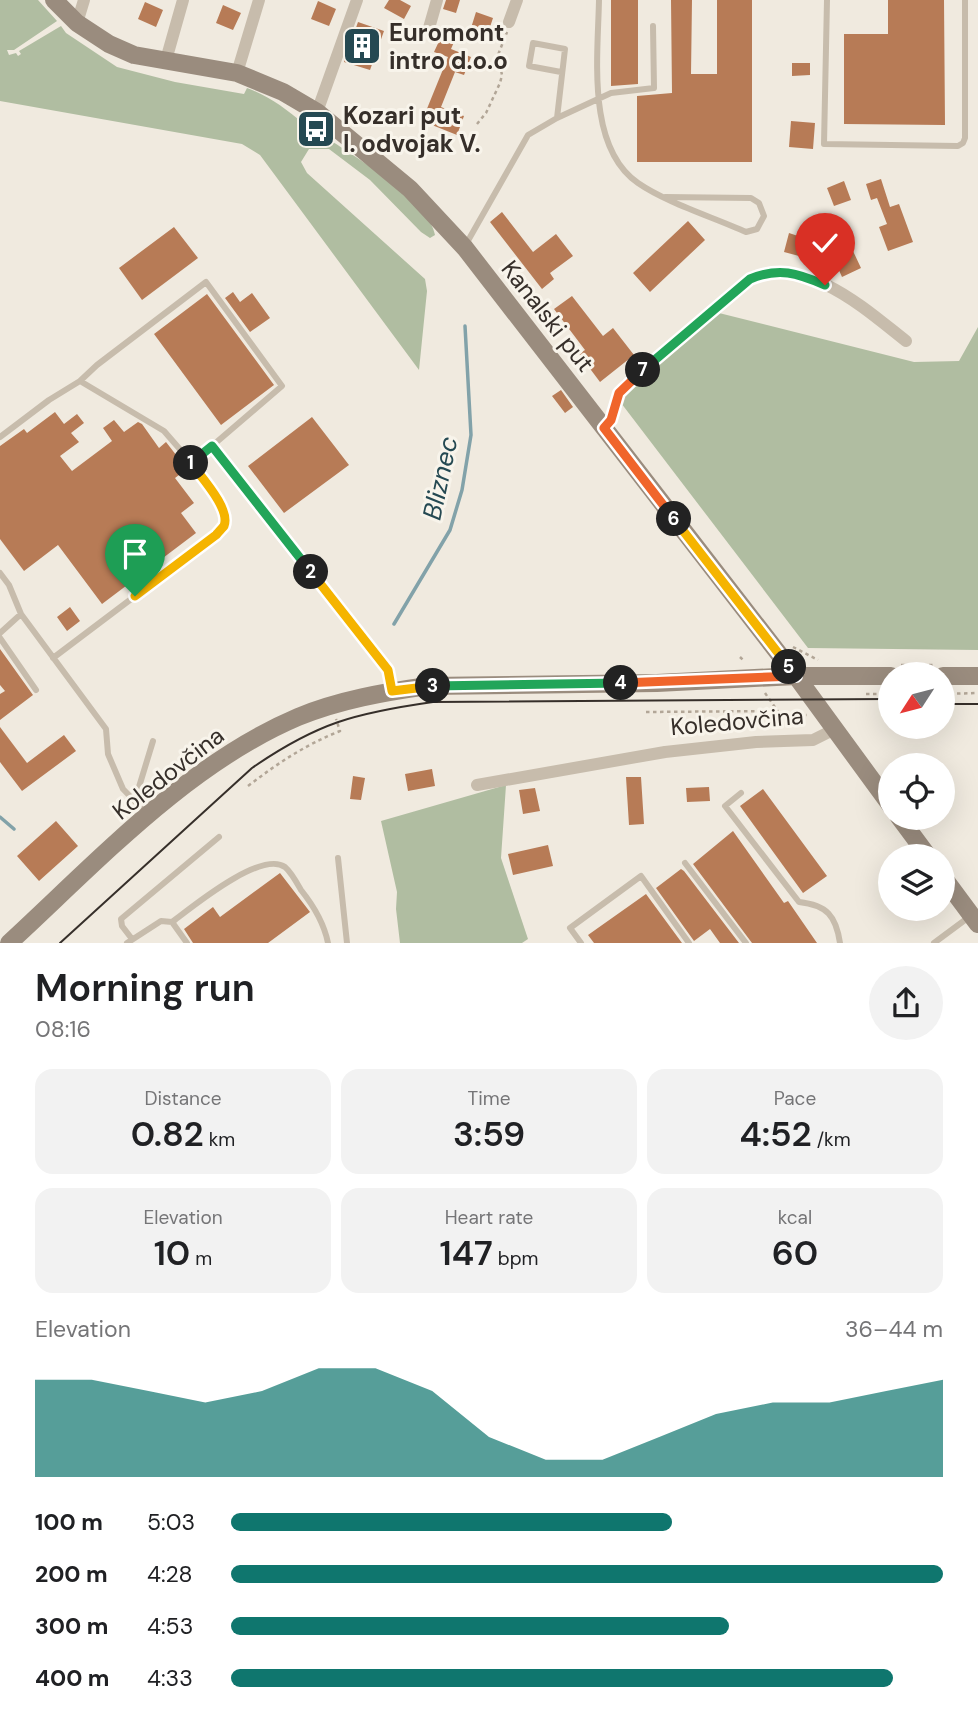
<!DOCTYPE html>
<meta charset="utf-8">
<style>
body{margin:0;font-family:"DM Sans",sans-serif;background:#f2f2f2;color:#202124;height:100vh;display:flex;flex-direction:column;font-size:26px;white-space:nowrap}
*{box-sizing:border-box;margin:0}
p{font-size:23px;color:#757577}
.icon{flex:none;width:38px;height:38px;fill:none;stroke:currentColor;stroke-width:2;stroke-linecap:round;stroke-linejoin:round}
.map{position:relative;height:943px;overflow:hidden}
.side{display:flex;flex-direction:column;background:#fff;flex:1}
.side>*{flex:none}
.needle{width:46px;rotate:234deg}
.fabs{position:absolute;left:878px;top:662px;display:grid;gap:14px}
.fabs a{display:grid;place-items:center;width:77px;height:77px;border-radius:50%;background:#fff;box-shadow:0 7px 28px #0002;font-size:35px}
.pin{position:absolute;display:grid;place-items:center;width:60px;height:60px;color:#fff;margin:-72px -30px;border-radius:50% 50% 50% 0;rotate:-45deg;box-shadow:0 0 7px #0007}
.pin .icon{rotate:45deg}
.km{position:absolute;width:35px;height:35px;margin:-18px;border-radius:50%;background:#222;color:#fff;font-size:19px;line-height:35px;text-align:center}
.round{display:grid;place-items:center;flex:none;width:74px;height:74px;border-radius:37px;background:#f2f2f2}
.summary{display:flex;align-items:center;justify-content:space-between;height:119px;padding:0 35px}
h1{font-size:38px;font-weight:600;line-height:52px}
.stats{display:grid;grid-template-columns:repeat(3,1fr);gap:10px;height:119px;padding:7px 35px}
.stats div{display:grid;align-content:center;border-radius:18px;background:#f2f2f2;text-align:center}
.stats b{font-size:35px;font-weight:600}
.stats small{font-size:19px;font-weight:400}
.stats p{font-size:19px}
.chart{height:196px;padding:14px 35px}
.chart p{display:flex;justify-content:space-between}
.chart svg{width:100%;height:126px;margin-top:7px;fill:#0f766e;opacity:.7}
ul{padding:0 35px;list-style:none;font-size:23px}
li{display:grid;grid-template-columns:112px 84px 1fr;align-items:center;height:52px}
li i{height:18px;border-radius:9px;background:#0f766e}
.map>svg:first-child{display:block}
</style>
<div class="map">
<svg width="978" height="943" viewBox="0 0 978 943">
<rect width="100%" height="100%" fill="#f0eadf"/>
<path fill="#b0bda1" d="M0,0h38l19,21 -43,29h-7l2,5 7,-2 2,3 3,-2 -2,-3 42,-25 5,7 51,34 58,15 69,12 3,-6c22,8 39,21 57,36l-2,5 8,5 3,-4 7,4c28,17 111,69 115,101l-5,3 -9,-6 -51,-52 -41,-31h-20l-8,13 6,11 118,106 2,12 -8,79 -159,-215 -18,-11 -242,-43z
M719,313l195,49 45,-1 19,-34v323l-170,-2 -190,-249z
M506,785l-5,73 27,81 -6,4h-122l-4,-34 1,-17 -16,-71z"/>
<g fill="none" stroke-linecap="round" stroke-linejoin="round">
<path stroke="#82a2a9" stroke-width="3.5" d="M394,624l56,-94 12,-40 9,-55 -6,-109
M0,817l14,12"/>
</g>
<path fill="#b77b56" d="M389,0h11l11,6 -7,13 -20,-11z
M446,0h14l-4,13 -13,-4z
M611,0h27v84l-27,2z
M671,0h21l-1,74h26v-74h35v162h-115v-66l35,-3z
M888,0h56l1,125 -101,-1v-90h44z
M318,1l18,8 -7,17 -18,-7z
M145,2l18,8 -7,17 -18,-8z
M223,5l18,8 -8,17 -17,-7z
M476,12l17,6 -5,15 -17,-5z
M358,22l26,9 -14,39 -26,-8z
M441,37l13,5 -3,7 20,8 -7,18 -9,-3 -14,35 23,9 -7,19 -35,-14 26,-64 -14,-5z
M792,63h18v12l-18,1z
M791,121l24,2 -2,26 -24,-2z
M881,179l9,28 9,-3 14,38 -25,9 -9,-24 8,-3 -10,-26 -6,2 -5,-16z
M844,181l7,19 -17,6 -7,-18z
M502,212l31,40 23,-18 17,22 -23,17 4,6 -12,10 -52,-67z
M688,221l17,19 -55,52 -17,-19z
M174,227l24,31 -56,42 -23,-32z
M789,233l15,5 -5,18 -15,-4z
M853,251l8,17 -19,9 -8,-18z
M233,292l7,10 12,-9 18,25 -20,14 -25,-34z
M207,294l67,91 -53,40 -67,-91z
M572,296l31,40 10,-8 21,27 -34,27 -21,-28 6,-4 -31,-41z
M561,390l12,17 -8,6 -13,-17z
M55,412l9,12 13,-10 7,9 -13,10 8,9 -19,14 12,15 40,-30 -9,-13 11,-8 10,12 14,-10 4,2 17,24 7,-6 21,27 -12,9 19,25 -13,10 15,20 -94,71 -44,-59 -34,26 -24,-32v-93l24,-17 3,4z
M312,417l37,48 -65,48 -36,-47z
M70,607l10,14 -13,10 -10,-14z
M0,649l33,46 -33,25v-26l5,-3 -5,-6z
M0,727l27,36 37,-28 12,16 -54,40 -22,-29z
M432,769l3,17 -27,5 -3,-17z
M353,776l12,2 -4,22 -11,-1z
M626,777h15l3,47 -15,1z
M709,787l1,14 -23,1 -1,-14z
M535,788l5,23 -17,3 -4,-24z
M763,789l64,87 -24,17 -63,-87z
M56,821l22,25 -39,35 -22,-25z
M733,831l51,72 4,-2 29,42h-65l-59,-79z
M548,845l5,21 -40,9 -5,-21z
M681,869l3,2 55,72h-19l-10,-14 -16,12 -38,-53z
M280,873l30,39 -42,31h-75l-9,-14 29,-22 7,10z
M646,894l36,49h-88l-6,-8z"/>
<g fill="none" stroke-linecap="round" stroke-linejoin="round">
<path stroke="#b2a697" stroke-width="2.5" stroke-dasharray="3.5 3.5" stroke-linecap="butt" d="M477,124l9,-11 14,-30 2,-8 -4,-20 9,-23
M793,647l25,13
M740,657l3,3
M901,665h32
M765,693l14,20
M866,694h25
M943,694l34,-1
M646,712l127,-1 16,4h18
M248,786c30,-23 57,-41 92,-55l-4,-12"/>
<path stroke="#c7bcac" stroke-width="6" d="M599,0c-1,55 -13,147 39,183 29,20 75,34 108,49l11,-3 7,-13 -5,-13 -8,-5 -86,-1
M827,0l-3,144 134,2 5,-3 2,-5v-138
M557,118l54,-25 43,-5 -1,-62
M465,246l63,-111 29,-17 8,-69 -32,-6 -4,23 32,6
M80,381l17,-16 109,-83 76,104 -70,60 176,224 4,19
M0,437l49,-37 31,-19 84,50 27,31 30,43 4,10 -2,12 -7,8 -163,123
M191,462l21,-16
M0,573l9,12 12,29 85,115 2,25 15,35 25,26
M0,633l21,-19
M0,638l36,52
M741,793l-16,13 74,96c28,3 37,14 41,41
M135,800l18,-59
M338,858l9,85
M685,863l61,80
M172,922l15,21
M132,939l-10,-13 -1,-7 98,-82
M127,943l34,-22 11,1c20,-15 89,-72 113,-55 6,5 12,16 16,23 12,15 23,33 27,53
M581,943l-11,-15 71,-52 48,67
M934,943l35,-26"/>
<path stroke="#c7bcac" stroke-width="12" d="M509,22l8,-22
M77,23l7,-23
M429,28l8,-28
M166,60l17,-60
M237,73l22,-73
M317,112l40,-112
M604,428c12,-13 12,-31 23,-44l123,-105c57,-24 114,29 156,62
M477,785l188,-33 91,-10 57,-2 22,-11"/>
<path stroke="#9a8c7e" stroke-width="18" d="M54,0l23,23 32,21 25,11 103,18 46,19 34,20 93,77 55,59 331,428 95,130
M943,676h35
M899,817l29,39
M943,877l35,47
M9,943c88,-81 178,-179 289,-226 41,-17 87,-25 130,-31l229,-3 139,-7h95"/>
<path stroke="#362f2a" stroke-width="2" d="M943,704h35
M60,943l192,-175c65,-45 103,-55 181,-66l458,-3"/>
</g>
<g fill="none" stroke-linecap="round" stroke-linejoin="round">
<defs>
<path id="split-1" d="M135,596l81,-61c1,-1 7,-8 8,-9 7,-17 -23,-49 -33,-63"/>
<path id="split-2" d="M191,463l21,-17 99,126"/>
<path id="split-3" d="M311,572l77,98 4,21 41,-5"/>
<path id="split-4" d="M433,686l188,-3"/>
<path id="split-5" d="M621,683l175,-7 -7,-9"/>
<path id="split-6" d="M674,519l115,148"/>
<path id="split-7" d="M643,370l-24,23 -8,27 -7,8 70,91"/>
<path id="split-8" d="M643,370l107,-91c29,-12 47,-6 75,6"/>
</defs>
<use href="#split-1" stroke="#fff" stroke-width="14"/>
<use href="#split-2" stroke="#fff" stroke-width="14"/>
<use href="#split-3" stroke="#fff" stroke-width="14"/>
<use href="#split-4" stroke="#fff" stroke-width="14"/>
<use href="#split-5" stroke="#fff" stroke-width="14"/>
<use href="#split-6" stroke="#fff" stroke-width="14"/>
<use href="#split-7" stroke="#fff" stroke-width="14"/>
<use href="#split-8" stroke="#fff" stroke-width="14"/>
<use href="#split-1" stroke="#f5b400" stroke-width="9"/>
<use href="#split-2" stroke="#22a559" stroke-width="9"/>
<use href="#split-3" stroke="#f5b400" stroke-width="9"/>
<use href="#split-4" stroke="#22a559" stroke-width="9"/>
<use href="#split-5" stroke="#f0652b" stroke-width="9"/>
<use href="#split-6" stroke="#f5b400" stroke-width="9"/>
<use href="#split-7" stroke="#f0652b" stroke-width="9"/>
<use href="#split-8" stroke="#22a559" stroke-width="9"/>
</g>
<defs>
<symbol id="building-square" viewBox="-11 -11 22 22"><rect x="-9" y="-9" width="18" height="18" rx="4" fill="#254952" stroke="#f8f4eb"/><path d="M-4-6H4V6H1V3H-1V6H-4ZM-2.5-4.3h1.7v1.8h-1.7ZM.8-4.3h1.7v1.8H.8ZM-2.5-1h1.7V.8h-1.7ZM.8-1h1.7V.8H.8Z" fill="#fff"/></symbol>
<symbol id="bus-square" viewBox="-11 -11 22 22"><rect x="-9" y="-9" width="18" height="18" rx="4" fill="#254952" stroke="#f8f4eb"/><path d="M-5-6H5V4H4V6H2V4H-2V6H-4V4H-5ZM-3.5-4V0h7V-4ZM-3.5 1.2v1.5H-2V1.2ZM2 1.2v1.5H3.5V1.2Z" fill="#fff"/></symbol>
</defs>
<g fill-rule="evenodd">
<use href="#building-square" x="340" y="24" width="44" height="44"/>
<use href="#bus-square" x="294" y="107" width="44" height="44"/>
</g>
<g text-anchor="middle" dominant-baseline="central" stroke-width="6" stroke-linejoin="round" paint-order="stroke">
<g font-size="24" font-weight="bold" fill="#362f2a" stroke="#f8f4eb" text-anchor="start">
<text x="389" y="32">Euromont<tspan x="389" dy="28">intro d.o.o</tspan></text>
<text x="343" y="115">Kozari put<tspan x="343" dy="28">I. odvojak V.</tspan></text>
</g>
<g font-size="24" fill="#362f2a" stroke="#f8f4eb">
<text transform="translate(548 316) rotate(52)">Kanalski put</text>
<text transform="translate(737 721) rotate(-5)">Koledovčina</text>
<text transform="translate(168 773) rotate(-38)">Koledovčina</text>
</g>
<g font-size="26" font-style="italic" fill="#254952" stroke="#f8f4eb">
<text transform="translate(440 478) rotate(-78)">Bliznec</text>
</g>
</g>
</svg>
<div class="fabs">
<a><svg class="needle" viewBox="-14 -14 28 28"><path d="M0-13l5 13h-10z" fill="#e53935"/><path d="M0 13l5-13h-10z" fill="#757577"/></svg></a>
<a><svg class="icon" aria-label="locate" viewBox="0 0 24 24"><circle cx="12" cy="12" r="6"/><path d="M12 2v4M12 18v4M2 12h4M18 12h4"/></svg></a>
<a><svg class="icon" aria-label="layers" viewBox="0 0 24 24"><path d="M12 4l9 5-9 5-9-5zM3 14l9 5 9-5"/></svg></a>
</div>
<div class="pin" style="left:135px;top:596px;background:#1e9e55"><svg class="icon" aria-label="arrive" viewBox="0 0 24 24"><path d="M6 21V4h12l-3 4 3 4H6"/></svg></div>
<div class="pin" style="left:825px;top:285px;background:#d93025"><svg class="icon" aria-label="check" viewBox="0 0 24 24"><path d="M5 12l5 5 9-10"/></svg></div>
<b class="km" style="left:191px;top:463px">1</b>
<b class="km" style="left:311px;top:572px">2</b>
<b class="km" style="left:433px;top:686px">3</b>
<b class="km" style="left:621px;top:683px">4</b>
<b class="km" style="left:789px;top:667px">5</b>
<b class="km" style="left:674px;top:519px">6</b>
<b class="km" style="left:643px;top:370px">7</b>
</div>
<section class="side">
<div class="summary"><div><h1>Morning run</h1><p>08:16</p></div><a class="round"><svg class="icon" aria-label="share" viewBox="0 0 24 24"><path d="M12 15V3M7 8l5-5 5 5M5 13v7h14v-7"/></svg></a></div>
<div class="stats">
<div><p>Distance</p><b>0.82<small> km</small></b></div>
<div><p>Time</p><b>3:59</b></div>
<div><p>Pace</p><b>4:52<small> /km</small></b></div>
</div>
<div class="stats">
<div><p>Elevation</p><b>10<small> m</small></b></div>
<div><p>Heart rate</p><b>147<small> bpm</small></b></div>
<div><p>kcal</p><b>60</b></div>
</div>
<div class="chart"><p><span>Elevation</span>36–44 m</p>
<svg viewBox="0 0 160 44" preserveAspectRatio="none"><path d="M0 44V10L10 10L20 14L30 18L40 14L50 6L60 6L70 14L80 30L90 38L100 38L110 30L120 22L130 18L140 18L150 14L160 10V44z"/></svg>
</div>
<ul>
<li><b>100 m</b>5:03<i style="width:62%"></i></li>
<li><b>200 m</b>4:28<i style="width:100%"></i></li>
<li><b>300 m</b>4:53<i style="width:70%"></i></li>
<li><b>400 m</b>4:33<i style="width:93%"></i></li>
</ul>
</section>
